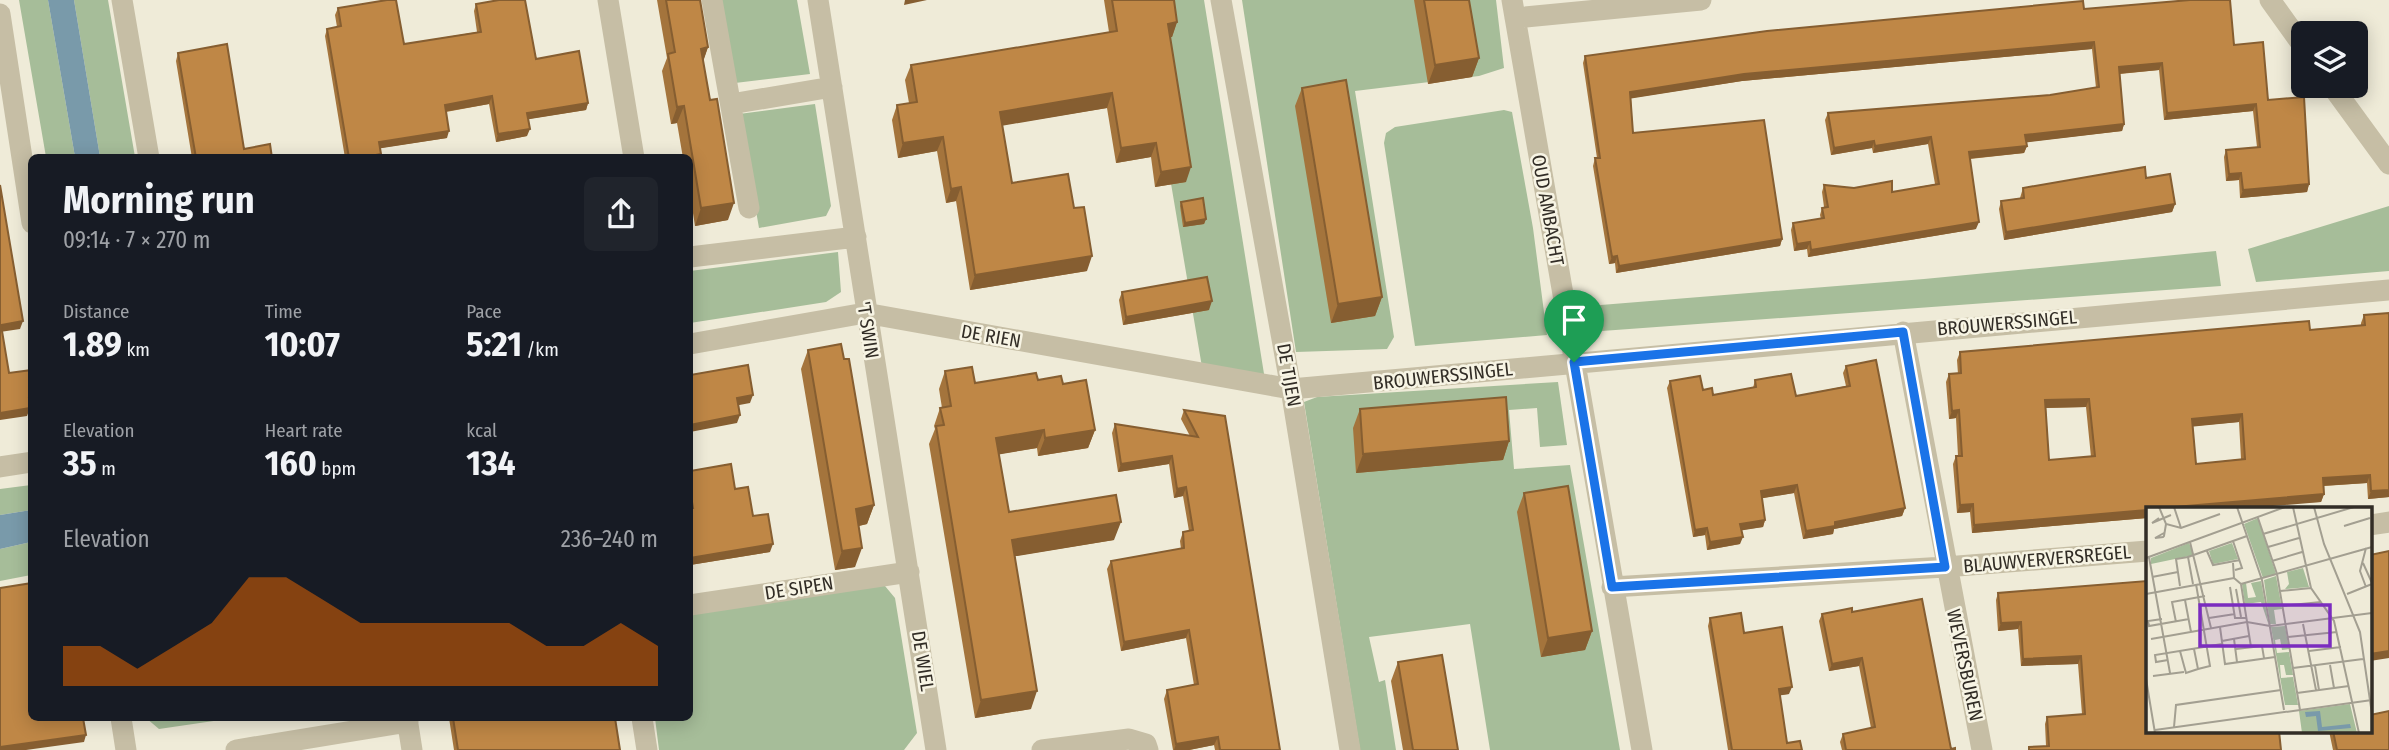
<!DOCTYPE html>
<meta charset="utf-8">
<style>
body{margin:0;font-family:"Fira Sans Condensed",sans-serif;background:#20242c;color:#f1f3f6;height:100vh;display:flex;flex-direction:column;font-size:26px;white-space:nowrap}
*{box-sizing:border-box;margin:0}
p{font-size:23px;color:#9ea1a6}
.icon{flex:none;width:38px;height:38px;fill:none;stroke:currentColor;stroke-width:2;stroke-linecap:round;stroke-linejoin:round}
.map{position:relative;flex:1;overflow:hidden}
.sheet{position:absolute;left:28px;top:154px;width:665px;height:567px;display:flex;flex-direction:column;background:#171b24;border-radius:10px;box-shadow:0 4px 18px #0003}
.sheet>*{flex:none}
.tools{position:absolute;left:2291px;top:21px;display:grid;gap:14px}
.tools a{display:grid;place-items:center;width:77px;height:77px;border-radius:10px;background:#171b24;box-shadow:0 4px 18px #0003;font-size:35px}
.pin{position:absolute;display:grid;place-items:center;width:60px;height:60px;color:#fff;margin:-72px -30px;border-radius:50% 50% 50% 0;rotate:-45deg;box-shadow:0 0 7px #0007}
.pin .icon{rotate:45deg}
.round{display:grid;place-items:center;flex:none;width:74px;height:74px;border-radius:10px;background:#20242c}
.summary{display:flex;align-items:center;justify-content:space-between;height:119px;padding:0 35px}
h1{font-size:38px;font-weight:700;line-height:52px}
.stats{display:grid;grid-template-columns:repeat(3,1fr);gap:10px;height:119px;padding:7px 35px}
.stats div{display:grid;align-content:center}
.stats b{font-size:35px;font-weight:700}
.stats small{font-size:19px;font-weight:400}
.stats p{font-size:19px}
.chart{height:196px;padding:14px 35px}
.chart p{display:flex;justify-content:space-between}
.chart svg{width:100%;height:126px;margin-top:7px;fill:#b45309;opacity:.7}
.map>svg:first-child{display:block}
</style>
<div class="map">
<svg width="2389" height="750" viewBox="0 0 2389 750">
<rect width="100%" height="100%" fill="#efebd8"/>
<path fill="#a6bd99" d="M19,0h29l27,157h-29z
M74,0h34l27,157h-35z
M718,0h79l13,74 -75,9z
M1140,0h64l61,380 -63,-13z
M1242,0h254l8,68 -25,8 -124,15 39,246 -7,12 -91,3z
M815,104l14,89 2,13 -5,10 -67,12 -20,-114z
M1504,110l8,2 21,116 14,107 -132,11 -31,-203 2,-10 9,-6z
M2389,206v65l-133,11 -8,-33z
M2216,251l5,35 -633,46 -10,-13 -2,-12 348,-28z
M838,252l3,40 -15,10 -136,21v-52z
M1558,382l9,63 -27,2 -3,-39 -28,2 5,59 56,-4 50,285h-130l-20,-126 -101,13 10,45 6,-2 11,70h-36l-56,-348 13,-5z
M31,485v25l-31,5v-26z
M31,542v33l-31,6v-32z
M876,585l9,1 10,12 22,135 -13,17h-245l-4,-32h35v-111z
M146,718h88l-75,11z"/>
<path fill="#799aaa" d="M48,0h26l26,157h-25z
M31,510v32l-31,7v-34z"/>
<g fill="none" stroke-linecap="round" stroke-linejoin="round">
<path stroke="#c6bea5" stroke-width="21" d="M122,0l27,158
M608,0l26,158
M712,0l37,208
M818,0l118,750
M1221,0l70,389 59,361
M1512,0l130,750
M2270,0l33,46
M0,14l32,209
M1515,18l186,-18
M2332,86l57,78
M731,104l101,-17
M690,257l166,-20
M1903,332l79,418
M690,344l175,-31 426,76 1098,-99
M0,467l32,-5
M2370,525l19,-3
M1612,587l333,-20 203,-16
M690,605l219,-33
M121,718l5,32
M407,718l5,32
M642,718l5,32
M236,750l172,-28
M1042,750l87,-11 17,5 2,6"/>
</g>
<path fill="#a4743c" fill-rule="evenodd" d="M657,0h43l8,47 -5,14 25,159 -33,6 -5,-32v-36h-7l-6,-35 -6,1 -9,-53 5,-13z
M1104,0h70l3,22 -5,15h-2l16,145 -31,5 -4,-30 -35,6 -9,-55 -105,17 10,58 62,25 13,63 -117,19 -14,-89 -10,2 -9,-52 -39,7 -6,-38 5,-15 12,-2 -4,-23 6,-15 198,-33z
M1414,0h55l10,58 -7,19 -44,7z
M2186,0h44l4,45 34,55 41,84 -2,8 -67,6 -1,-18 -13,1 -2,-24 2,-7 31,-3 -4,-36 -89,9 -5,-50 -39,4 4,50 -2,7 -96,11 1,4 -3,7 -54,6 6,70 -168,28 -1,-8 -13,2 -3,-21 2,-7 28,-4 -1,-4 2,-7 2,-1 -2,-15 2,-7 68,7 43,-8 -7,-40 -55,9 -1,-5 -41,7 -6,-35 3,-7 222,-18 46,-7 -4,-39 -350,32 -111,17 2,35 149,106 -2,7 -164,27 -1,-10 -6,1 -16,-98 2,-8h2l-14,-95 2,-7z
M476,4l60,55 52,44 -2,7 -58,9 -1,17 -31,6 -7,-38 -43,8 1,26 -67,10 -1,10h-34l-20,-122 2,-7 10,-2 -2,-12 3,-7 66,36 73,-12 -3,-21z
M178,53l66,96 28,9h-80l-16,-97z
M1302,88l80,209 -7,19 -44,7 -36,-217z
M2146,178l29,26 -3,8 -168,28 -5,-31 2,-8 19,-3 3,-10z
M1181,202l25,17 -2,5 -21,3 -3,-21z
M1122,292l87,18 -86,15 -4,-25z
M2389,313v184l-21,2 -1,-16 -43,3v8l-3,8 -174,6v10l-175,15 -2,-21 -13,1 -4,-49 3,-8h2l-2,-38 -7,1 -3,-37 3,-8h9l-1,-14 3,-8 401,-26v-3l3,-8zM2086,407l5,50 -42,3 -3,-52zM2239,422l2,37 -45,5 -3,-38z
M808,350l66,155 -7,19 -8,2 -4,41 -20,3 -34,-201z
M1846,366l59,142 -3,8 -68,13 -1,5 -30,5 -9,-46 -32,5 3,22 -2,7 -22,3 -1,14 -33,6 -2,-15 -12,2 -26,-149 3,-7 33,9 10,5 40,-7 2,-8 41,16 50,-10 -3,-13z
M945,371l30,12 63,-3 25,4 32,46 -7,18 -50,8 -1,-8 -38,6 10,58 105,28 -99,16 16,153 -56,9 -46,-274 6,-15 -1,-3 6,-18h2l-3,-19z
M1360,409l149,32 -6,19 -147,13 -3,-45z
M1184,410l41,6 55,334h-65l-1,-5 -25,5h-16l-9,-51 3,-9 27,-5 -8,-47 -65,13 -14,-82 4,-8 70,-12 -1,-8 3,-9 6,-1 -6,-35 -9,2 -5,-34 -51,8 -6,-39 3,-9 75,12 -9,-17z
M690,471l45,18 18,27 17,36 -80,13z
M1524,493l68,138 -7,19 -44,7 -24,-145z
M2147,581v150l134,19h-253l1,-3 17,-1 -1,-22 2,-7 35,-3 -4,-50 -57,2 -3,-37 -20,2 -2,-31 2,-7z
M1852,612l99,137 4,1h-113l-2,-8 3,-8 28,-6 -12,-62 -30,5 -10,-50 3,-7z
M1710,618l34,15 45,61 -9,1 7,48 15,7h-74l-20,-124z
M1398,662l60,88h-55l-12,-69z
M449,718h166l5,32h-166z
M2329,731h41l19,19h-56z"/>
<path fill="#865e31" d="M905,0h22l-23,5z
M1177,22l-5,15 -10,1 6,-14z
M2094,42l-2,7 -350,32 -114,18 2,-7 114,-18z
M708,47l-6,18 -1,-16z
M1479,58l-7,19 -44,7 7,-19z
M2162,63l-3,7 -43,4 3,-7z
M1112,93l-5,15 -112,19 5,-15z
M492,96l-3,8 -46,8 2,-7z
M588,103l-2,7 -62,10 3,-7z
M2256,104l-3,7 -89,9 3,-7z
M684,106l-7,17 -6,1 6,-17z
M2124,124l-2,7 -100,12 3,-8z
M530,129l-3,7 -31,6 2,-8z
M449,131l-2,7 -71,11 3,-7z
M943,137l-6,14 -39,7 5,-15z
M1931,137l-3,7 -55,9 2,-7z
M1874,141l-2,7 -41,7 3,-7z
M1156,143l-5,14 -35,6 5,-15z
M2027,146l-3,7 -58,6 3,-7z
M381,154l-2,4h-19z
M1191,167l-5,15 -31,5 6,-15z
M2241,173l-2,7 -13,1 3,-7z
M2309,184l-2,8 -67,6 3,-8z
M961,187l-5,14 -10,2 5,-14z
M734,203l-6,17 -33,6 6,-18z
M2175,204l-3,8 -168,28 2,-8z
M1206,219l-2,5 -21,3 2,-4z
M1979,222l-3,7 -168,28 3,-7z
M1782,239l-2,7 -164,27 3,-7z
M1810,242l-3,7 -13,2 3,-7z
M1092,256l-5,15 -117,19 5,-15z
M1617,256l-2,7 -6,1 3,-7z
M1382,297l-7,19 -44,7 7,-19z
M1212,301l-3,9 -86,15 3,-8z
M23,321l-3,8 -20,3 1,-7z
M753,395l-3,8 -16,3 3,-8z
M2089,399l-3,8 -44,1 3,-8z
M30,408l-3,8 -27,4v-7z
M1959,410l-3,8 -7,1 3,-8z
M2242,414l-3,8 -50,5 3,-8z
M740,415l-3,8 -47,9v-7z
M1044,430l-7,18 -47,8 6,-18z
M1095,430l-7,18 -50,8 7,-18z
M1509,441l-6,19 -147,13 7,-19z
M1172,456l-3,8 -51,8 3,-8z
M2370,475l-3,8 -47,3 3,-8z
M1797,485l-3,8 -36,6 3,-8z
M1186,487l-3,9 -9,2 3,-9z
M2389,490v7l-21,2 3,-8z
M2324,494l-3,8 -72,6h-86z
M1973,504l-3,8 -13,1 3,-8z
M874,505l-7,19 -18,4 7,-19z
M1905,508l-3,8 -68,13 -1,5 -30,5 3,-8 29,-9z
M2147,510v8l-175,15 2,-8z
M1765,520l-2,7 -25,4 2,-7z
M1121,522l-7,18 -109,18 7,-18z
M1707,528l-2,7 -12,2 2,-7z
M1743,537l-3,7 -33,6 3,-8z
M773,544l-3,8 -80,13v-7z
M862,548l-7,19 -20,3 7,-19z
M2021,622l-3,7 -20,2 3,-8z
M1189,630l-3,8 -65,13 3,-9z
M1592,631l-7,19 -44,7 7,-19z
M2389,651v7l-19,3v-7z
M2081,656l-3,8 -57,2 2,-7z
M1862,658l-3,8 -30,5 3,-7z
M1792,687l-3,7 -12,2 2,-7z
M1037,691l-6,18 -56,9 6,-18z
M86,735l-2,7 -58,8h-26v-3z
M1218,737l-4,8 -25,5h-15l2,-6z"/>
<path fill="#bf8746" stroke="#865e31" stroke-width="2" fill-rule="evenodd" d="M387,0h9l8,44 77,-12 -5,-28 23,-4h26l11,59 43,-8 9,52 -61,10 3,16 -32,5 -6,-38 -47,9 4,26 -70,11 2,12 -21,4h-11l-22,-129 14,-3 -3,-18z
M666,0h34l8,47 -7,2 9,51 7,-1 17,104 -33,5 -17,-102 -7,1 -9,-53 7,-2z
M1112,0h62l3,22 -9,2 23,143 -30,5 -5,-29 -35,5 -9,-55 -112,19 12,71 56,-9 6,34 10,-1 8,49 -117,19 -14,-88 -10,2 -8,-52 -40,6 -6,-38 20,-3 -6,-37 206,-34z
M1424,0h45l10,58 -44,7z
M2190,0h40l4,45 29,-3 5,58 36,-3 5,87 -66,6 -2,-17 -12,1 -3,-24 34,-3 -4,-43 -89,9 -5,-50 -43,4 5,57 -99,11 2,11 -58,6 10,70 -168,28 -1,-8 -13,2 -4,-21 31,-5 -2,-10 6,-1 -4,-22 30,3 38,-7v11l47,-8 -8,-47 -56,9 -1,-5 -40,7 -6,-35 222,-18 49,-8 -5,-45 -350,32 -114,18 3,41 131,-13 18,119 -163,27 -2,-10 -5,1 -17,-99h5l-15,-102 182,-25 316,-30 1,8z
M227,44l17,105 26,-5 2,14h-76l-18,-105z
M1346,80l36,217 -44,7 -36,-216z
M2145,167l1,11 24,-4 5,30 -169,28 -5,-31 23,-3 -1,-10z
M0,185l23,136 -22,4 8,48 23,-3v28h-3l1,10 -30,5z
M1203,198l3,21 -21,4 -4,-21z
M1207,277l5,24 -86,16 -4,-25z
M2389,313v177l-18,1 -1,-16 -47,3 1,16 -161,14h-16v2l-173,15 -1,-21 -13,1 -4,-49h6l-3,-46 -7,1 -3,-37 12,-1 -1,-21 349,-31 1,9 55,-5 -1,-10zM2089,399l6,57 -46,4 -4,-60zM2242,414l3,45 -49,5 -4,-45z
M841,344l3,15h5l25,146 -18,4 6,39 -20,3 -34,-201z
M1876,360l29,148 -70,14v4l-29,5 -9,-46 -36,6 4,29 -25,4 3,13 -33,5 -3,-14 -12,2 -25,-149 30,-5 3,14 9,-2 1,7 43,-8 -1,-7 36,-6 5,22 54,-10 -4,-20z
M748,365l5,30 -16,3 3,17 -50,10v-50z
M972,367l3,16 61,-10 2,7 23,-4 2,8 23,-4 9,50 -50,8 -1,-8 -48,8 13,74 107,-17 5,27 -109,18 25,151 -56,9 -45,-274 8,-1 -4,-17 11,-2 -6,-35z
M1506,397l3,44 -146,13 -3,-45z
M1184,410l41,6 55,334h-60l-2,-13 -42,7 -9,-54 31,-6 -9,-54 -65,12 -13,-81 73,-13 -1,-16 10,-2 -7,-43 -9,2 -5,-33 -51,8 -6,-40 83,13z
M731,464l4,25 13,-2 5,29 15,-2 5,30 -83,14v-50h3l-3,-18v-19z
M1568,486l24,145 -44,7 -24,-145z
M2389,551v100l-19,3v-99z
M2147,581v150h132l2,19h-252v-3l20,-1 -2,-29 38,-3 -4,-58 -58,3 -2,-37 -20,1 -3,-30z
M32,583v135h51l3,17 -86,12v-159z
M1922,599l29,150 4,-1v2h-109l-3,-16 32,-7 -13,-69 -30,6 -10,-50 30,-6v4z
M1741,613l3,20 38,-6 10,60 -13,2 8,54 13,-2 2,9h-70l-22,-132z
M1442,655l16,95h-45l-15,-88z
M2389,711v39h-52l-4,-19h37v-16z
M453,718h162l5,32h-162z"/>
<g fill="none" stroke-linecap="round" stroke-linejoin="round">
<defs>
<path id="route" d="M1903,332l42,235 -333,20 -38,-225z"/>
</defs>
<use href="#route" stroke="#fff" stroke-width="14"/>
<use href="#route" stroke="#1a73e8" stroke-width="9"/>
</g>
<g text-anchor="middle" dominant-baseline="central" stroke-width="5" stroke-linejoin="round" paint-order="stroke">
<g font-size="19" fill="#322d26" stroke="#f7f4e4">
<text transform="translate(1548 210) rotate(80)">OUD AMBACHT</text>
<text transform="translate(2007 323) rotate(-5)">BROUWERSSINGEL</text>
<text transform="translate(868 330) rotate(81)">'T SWIN</text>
<text transform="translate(991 336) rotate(10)">DE RIEN</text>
<text transform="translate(1289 375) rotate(80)">DE TIJEN</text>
<text transform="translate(1443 376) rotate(-6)">BROUWERSSINGEL</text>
<text transform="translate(2047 559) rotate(-5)">BLAUWVERVERSREGEL</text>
<text transform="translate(799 588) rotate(-9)">DE SIPEN</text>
<text transform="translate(923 661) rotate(81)">DE WIEL</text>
<text transform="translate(1965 665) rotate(78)">WEVERSBUREN</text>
</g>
</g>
<g transform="translate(2146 507)">
<rect width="226" height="226" fill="#efebd8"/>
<path d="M112,11l18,56 -13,4 -19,-54zM43,36l5,12 -43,9v-6zM86,36l6,16 -25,5 -4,-13zM157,61l6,19 -24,2 4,-5 -2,-12zM130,69l6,33 -8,1 2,14h-6l-6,-44zM115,74l8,45 -8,-24 -16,2 -3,-20 4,-1 2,15 8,-1 -5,-14zM139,119l4,23 -7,1 -2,-11 -5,1 2,13 12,-1 4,23h-7l-2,-10h-4l1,13 12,-1 5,28h-13l-14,-78zM204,197l7,29h-55l-3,-22z" fill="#a6bd99"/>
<path d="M174,204l2,16 28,-3 1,4 -33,3 -2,-15 -10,1 -1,-5z" fill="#799aaa"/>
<path fill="none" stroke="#a39f91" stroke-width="2" d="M13,0l7,17 15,4 39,-14M28,0l7,21M91,0l25,73 22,130M147,0l18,81 23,33 25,112M168,0l10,37 36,88 12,82M13,11l-7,5 19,-8M112,11l19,56 23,136M198,19l26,-8M18,26l-9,5 8,-1 1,-1 2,-12M117,27l91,-27M87,34l9,27 -7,2M44,35l21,86M122,40l31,-9M61,44l6,14 27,-5M3,50l21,116M0,51l139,-51M126,54l30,-9M87,56l1,15 7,6M217,56l9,20M6,70l26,-5M47,77l-5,-27 59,-21M50,77l14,82 -12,3M95,77l131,-37M95,77l10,63M34,79l-4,-27 12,-2M84,80l5,31h12M220,80l-6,-16 6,-23M90,82l5,28M134,84l31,-3M0,87l88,-16M201,87l25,-10M39,93l6,32M136,99l39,-4M63,111l26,-4M16,112l-14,2 1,5 40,-7M30,115l-4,-20 33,-6M157,117l13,66M74,120l5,37 50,-7M142,130l49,-5M5,132l96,-17 23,4 102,-13M88,132l3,23M76,134l27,-5M90,142l26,-3 2,12M34,144l6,22 12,-4 -4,-20M163,144l32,-4M22,153l-12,2 -1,-7 67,-11M184,158l4,23M169,159l4,24M147,161l70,-9M7,169l31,-4M0,172l9,54M151,186l52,-7M28,220l2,-22 105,-15M9,223l217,-30"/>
<path fill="#7b2cbf" fill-opacity="0.15" stroke="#7b2cbf" stroke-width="3.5" d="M54,98h130v41h-130z"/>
<rect width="226" height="226" fill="none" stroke="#322d26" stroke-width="3.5"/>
</g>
</svg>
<div class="tools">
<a><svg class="icon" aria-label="layers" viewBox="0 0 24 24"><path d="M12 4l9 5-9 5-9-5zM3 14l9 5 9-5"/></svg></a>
</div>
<div class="pin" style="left:1574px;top:362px;background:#1e9e55"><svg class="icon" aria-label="arrive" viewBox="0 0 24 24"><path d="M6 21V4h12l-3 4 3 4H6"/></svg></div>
<section class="sheet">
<div class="summary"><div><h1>Morning run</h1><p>09:14 · 7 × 270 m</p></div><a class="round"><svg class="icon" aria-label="share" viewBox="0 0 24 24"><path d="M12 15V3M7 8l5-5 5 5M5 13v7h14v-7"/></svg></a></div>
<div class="stats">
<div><p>Distance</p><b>1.89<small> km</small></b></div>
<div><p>Time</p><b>10:07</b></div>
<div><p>Pace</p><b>5:21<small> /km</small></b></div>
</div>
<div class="stats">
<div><p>Elevation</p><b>35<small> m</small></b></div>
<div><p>Heart rate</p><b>160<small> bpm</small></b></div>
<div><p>kcal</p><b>134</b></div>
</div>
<div class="chart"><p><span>Elevation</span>236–240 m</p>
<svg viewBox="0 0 160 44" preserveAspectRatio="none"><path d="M0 44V30L10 30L20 38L30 30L40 22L50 6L60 6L70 14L80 22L90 22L100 22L110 22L120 22L130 30L140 30L150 22L160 30V44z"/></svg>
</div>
</section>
</div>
